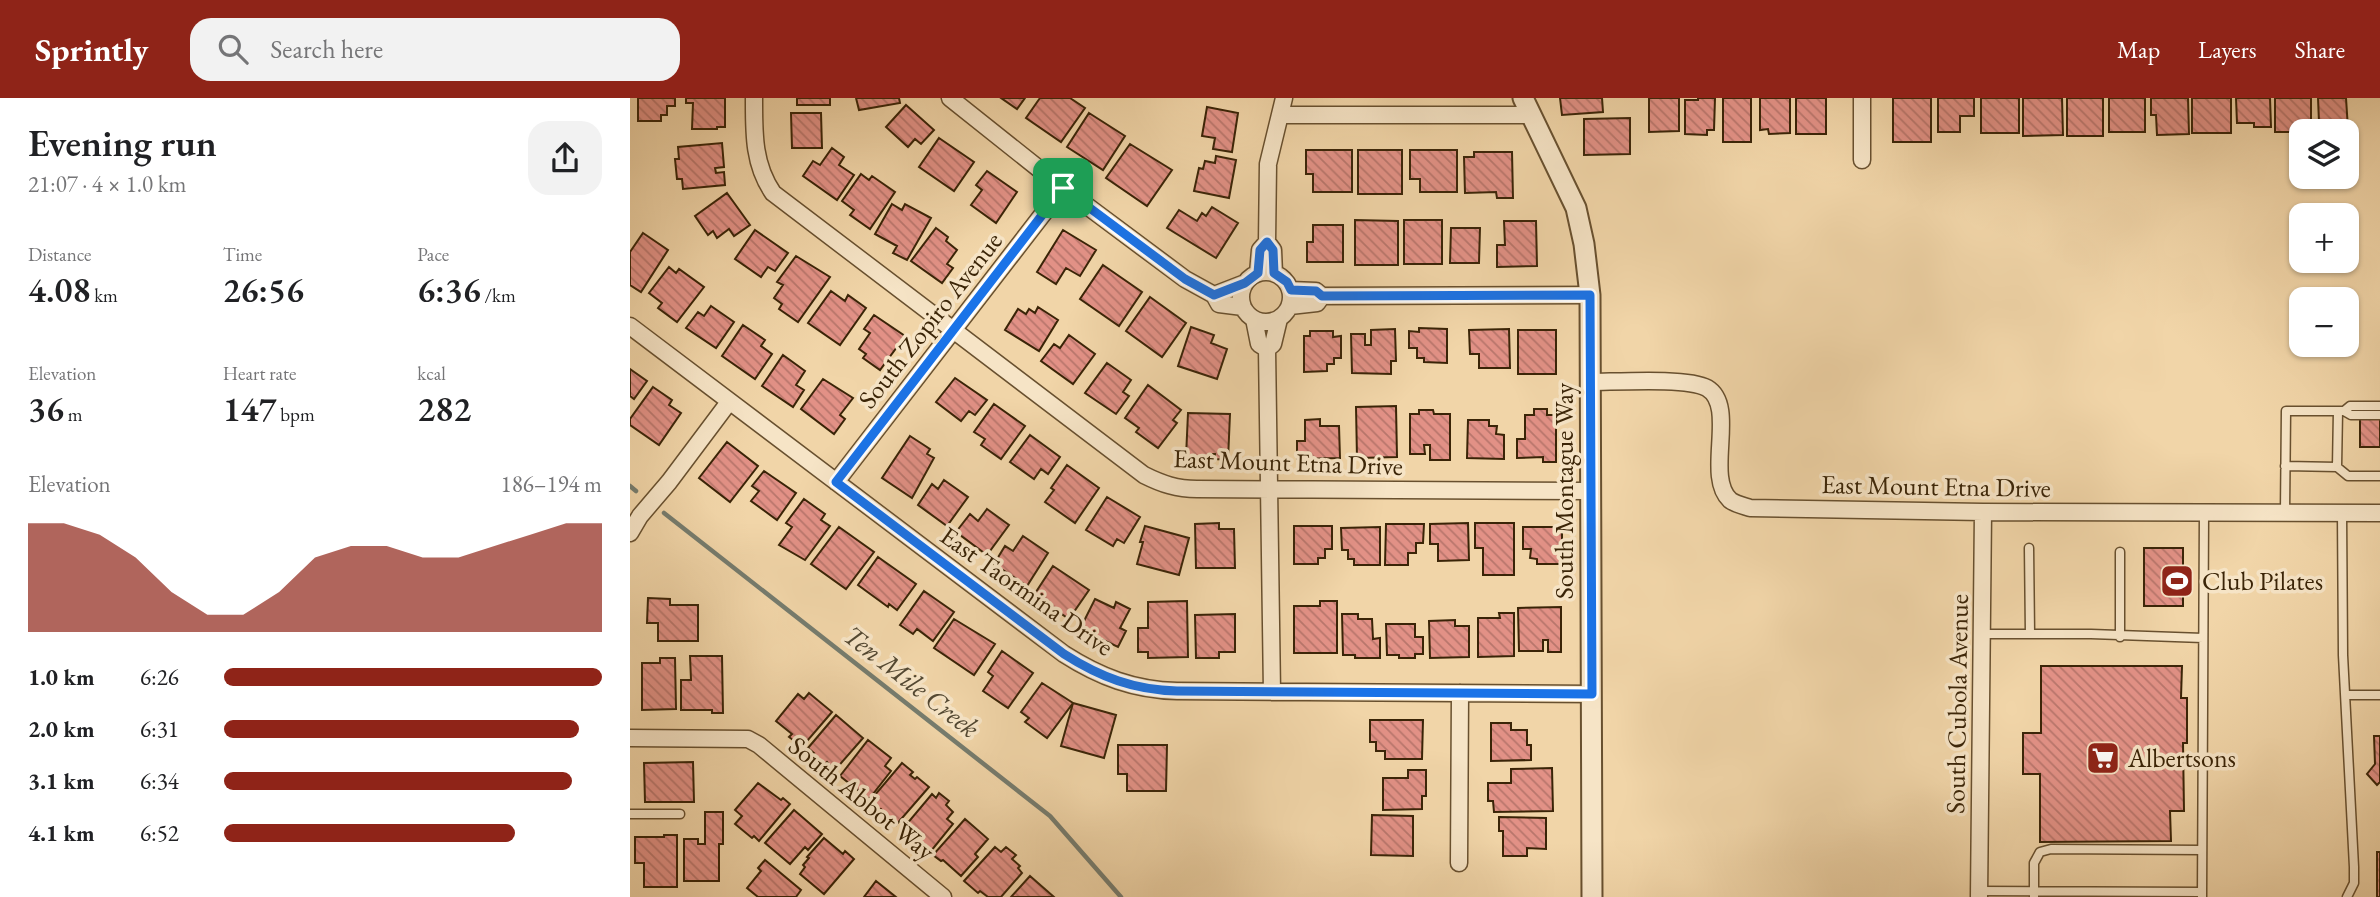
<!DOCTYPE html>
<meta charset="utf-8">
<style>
body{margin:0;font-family:"EB Garamond",serif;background:#f2f2f2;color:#202124;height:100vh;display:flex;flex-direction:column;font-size:26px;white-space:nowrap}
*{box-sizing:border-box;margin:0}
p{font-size:23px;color:#757577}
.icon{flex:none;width:38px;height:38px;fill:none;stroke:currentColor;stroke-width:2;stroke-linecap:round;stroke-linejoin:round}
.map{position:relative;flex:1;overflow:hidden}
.drawer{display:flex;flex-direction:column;background:#fff;width:630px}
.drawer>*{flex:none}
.buttons{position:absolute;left:1659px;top:21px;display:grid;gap:14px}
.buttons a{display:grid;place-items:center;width:70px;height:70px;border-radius:14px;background:#fff;box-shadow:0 2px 5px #0004;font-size:35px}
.pin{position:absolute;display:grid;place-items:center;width:60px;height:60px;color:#fff;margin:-30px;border-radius:14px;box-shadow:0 4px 10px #0006}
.round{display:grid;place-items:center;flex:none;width:74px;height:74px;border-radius:21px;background:#f2f2f2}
.overview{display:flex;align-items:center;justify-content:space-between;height:119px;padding:0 28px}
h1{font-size:38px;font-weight:600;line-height:52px}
.stats{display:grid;grid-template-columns:repeat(3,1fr);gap:10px;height:119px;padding:7px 28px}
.stats div{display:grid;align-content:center}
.stats b{font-size:35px;font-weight:600}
.stats small{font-size:19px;font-weight:400}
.stats p{font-size:19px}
.chart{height:196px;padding:14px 28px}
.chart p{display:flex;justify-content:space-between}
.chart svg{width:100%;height:126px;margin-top:7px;fill:#8f2418;opacity:.7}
ul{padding:0 28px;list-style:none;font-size:23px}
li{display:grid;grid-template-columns:112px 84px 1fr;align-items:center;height:52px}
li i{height:18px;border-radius:9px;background:#8f2418}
header{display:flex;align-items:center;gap:42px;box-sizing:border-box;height:98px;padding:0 35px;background:#8f2418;color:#fff}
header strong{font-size:33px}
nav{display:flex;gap:38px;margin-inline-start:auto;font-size:24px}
.search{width:490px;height:63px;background:#f2f2f2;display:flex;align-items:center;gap:18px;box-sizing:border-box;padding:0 24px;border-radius:21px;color:#757577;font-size:26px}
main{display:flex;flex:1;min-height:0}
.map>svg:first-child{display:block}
</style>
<header>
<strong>Sprintly</strong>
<div class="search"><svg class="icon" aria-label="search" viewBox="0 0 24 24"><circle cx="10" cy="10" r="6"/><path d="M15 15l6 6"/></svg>Search here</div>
<nav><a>Map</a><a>Layers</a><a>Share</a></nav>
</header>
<main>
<section class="drawer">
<div class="overview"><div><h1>Evening run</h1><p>21:07 · 4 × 1.0 km</p></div><a class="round"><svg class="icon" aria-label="share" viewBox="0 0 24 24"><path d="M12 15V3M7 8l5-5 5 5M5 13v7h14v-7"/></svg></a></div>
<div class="stats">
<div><p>Distance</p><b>4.08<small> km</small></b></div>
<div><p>Time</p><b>26:56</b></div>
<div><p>Pace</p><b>6:36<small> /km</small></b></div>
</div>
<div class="stats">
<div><p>Elevation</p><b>36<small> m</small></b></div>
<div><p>Heart rate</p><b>147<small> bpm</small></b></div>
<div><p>kcal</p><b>282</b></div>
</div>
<div class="chart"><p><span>Elevation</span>186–194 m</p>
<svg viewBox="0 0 160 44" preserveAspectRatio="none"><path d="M0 44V6L10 6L20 10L30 18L40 30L50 38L60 38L70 30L80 18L90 14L100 14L110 18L120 18L130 14L140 10L150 6L160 6V44z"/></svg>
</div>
<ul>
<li><b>1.0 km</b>6:26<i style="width:100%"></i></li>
<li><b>2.0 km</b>6:31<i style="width:94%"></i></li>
<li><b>3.1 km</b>6:34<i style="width:92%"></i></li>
<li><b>4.1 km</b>6:52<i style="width:77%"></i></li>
</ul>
</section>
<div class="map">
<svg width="1750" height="799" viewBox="0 0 1750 799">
<defs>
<pattern id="building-back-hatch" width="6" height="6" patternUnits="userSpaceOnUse" patternTransform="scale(1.75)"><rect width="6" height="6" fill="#e29186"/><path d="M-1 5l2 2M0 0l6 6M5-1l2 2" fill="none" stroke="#b8766c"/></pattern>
</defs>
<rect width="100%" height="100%" fill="#f1d5a8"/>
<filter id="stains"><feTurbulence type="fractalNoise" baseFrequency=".00286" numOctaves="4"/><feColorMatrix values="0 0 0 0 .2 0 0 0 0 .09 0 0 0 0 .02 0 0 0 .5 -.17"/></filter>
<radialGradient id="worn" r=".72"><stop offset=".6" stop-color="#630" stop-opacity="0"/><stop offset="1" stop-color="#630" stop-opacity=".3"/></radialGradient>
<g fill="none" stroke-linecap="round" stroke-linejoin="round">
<path stroke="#767c6e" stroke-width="4.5" d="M0,388l6,5
M34,415l386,303 71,81"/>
</g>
<path fill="url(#building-back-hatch)" stroke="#3a2407" stroke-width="2" d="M8,0h37v8h-8v9h-6v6h-23z
M56,0h39v29h-8v2h-25l1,-26h-7z
M167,0h33v7h-33z
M226,0h43l1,5 -41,7z
M371,0h24l-8,11z
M410,0h30l15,10 -24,34 -35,-24z
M930,0h42l1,14 -41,3z
M1019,0h30v33l-30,1z
M1068,0h17l-1,32h-7v5l-22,-1v-34h13z
M1093,0h28v44h-28z
M1130,0h30v35l-21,1 -1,-5 -8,1z
M1166,0h30v36h-30z
M1263,0h38v44h-38z
M1308,0h36v18h-14v16h-22z
M1351,0h38v35h-38z
M1393,0h39l1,37 -40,1z
M1437,0h36v38h-36z
M1479,0h36v34h-36z
M1521,0h37l1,36 -32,1 -1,-20h-5z
M1562,0h39v35h-39z
M1606,0h34l1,29h-17v-4h-17z
M1645,0h36v33h-10v5h-5v-4h-21z
M1688,0h28l2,31 -21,1 -1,-8h-7z
M276,7l28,25 -13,14 -6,-5 -7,8 -22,-20z
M577,9l31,6 -6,39 -19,-3 2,-11 -13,-2z
M161,15h30l1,35h-30z
M459,15l36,23 -22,34 -36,-23z
M1000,20v36l-46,1v-36z
M309,40l35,24 -20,29 -35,-24z
M92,45l2,24 -9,1 1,5 8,-1 1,13 -42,4 -1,-10h-5l-2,-20h4l-1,-12z
M500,46l42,26 -25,36 -41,-28z
M202,50l12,9 -5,8 15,10 -17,25 -34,-24 10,-15 7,4z
M676,52h46v42h-39v-18h-7z
M728,52h44v44h-44z
M780,52h47v42h-37v-13h-10z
M844,54h38l1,46h-16l-1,-6 -31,1 -1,-36h10z
M586,58l20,4 -7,38 -35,-7 5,-23 4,1 2,-8 10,2z
M357,73l30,21 -21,31 -25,-18 11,-15 -6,-5z
M231,76l8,6 3,-4 23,16 -25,37 -20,-14 4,-5 -12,-9z
M97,95l23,32 -16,11 -5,-7 -12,9 -4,-7 -5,4 -13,-19z
M262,106l10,6 3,-6 26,14 -24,42 -14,-7 4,-7 -22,-12z
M582,109l26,16 -22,35 -49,-30 12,-18 18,11 5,-8 4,3z
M725,122l43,1v44h-43z
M774,122h38v44h-38z
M874,123h32l1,45 -40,1v-22h8z
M683,127h30v37h-36v-20h6z
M306,130l12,9 -2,4 11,9 -10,14 6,4 -11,15 -31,-22z
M821,130h29l-1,35h-29z
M125,132l33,23 -13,18 -7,-4 -7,10 -26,-18z
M433,132l33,20 -16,26 -14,-8 -10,16 -19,-12z
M13,135l25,17 -27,42 -11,-7v-33z
M166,158l34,21 -32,45 -19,-13 3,-5 -8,-6 9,-13 -6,-3z
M473,167l39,27 -23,34 -39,-27z
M39,169l7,6 3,-4 25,18 -27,35 -19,-14 4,-5 -13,-10z
M201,193l14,10 3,-6 18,13 -26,37 -32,-22z
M520,199l36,26 -24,34 -36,-26z
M81,208l23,16 -18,26 -30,-20 12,-16 6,4z
M408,209l20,13 -19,31 -34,-21 13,-21 8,5 3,-5 6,4z
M244,217l31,21 -25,34 -17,-12 3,-4 -7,-5 11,-16 -6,-4z
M113,227l22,15 -4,6 11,8 -17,25 -33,-23z
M561,229l23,8 -3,8 16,6 -10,30 -39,-13z
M789,230l28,1v34l-23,-1v-4h-7v-10h-8v-17l10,1z
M765,231l1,32h-5v13l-39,-1 -1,-39h14v11h6v-15z
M879,231l1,39h-31v-14h-9l-1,-24z
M888,232h38v44h-38z
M680,233h23v6l8,-1v22h-7v6h-7v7l-23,1v-36h6z
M439,237l26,19 -22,30 -32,-23 13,-17 6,4z
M153,257l22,16 -9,14 8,5 -11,17 -31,-21z
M477,265l24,17 -8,12 6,4 -13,18 -31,-21z
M0,271l17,12 -13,18 -4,-3z
M325,280l32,22 -12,15 -6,-4 -8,10 -25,-19z
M193,281l30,19 -13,17 5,4 -11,15 -33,-25z
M518,287l33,25 -8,10 4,3 -19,25 -22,-16 3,-4 -14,-10z
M23,289l19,13 -3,5 12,8 -22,32 -29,-20v-6z
M364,306l31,22 -24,33 -20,-14 4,-6 -11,-7z
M766,308l1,51 -40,1 -1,-51z
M904,311h13v6h9v47h-13v-5l-26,1v-19h8v-24h9z
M789,312h14l1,4h16v46h-20v-15h-6l1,9h-15v-40h9z
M558,315l42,1 -2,46 -13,-1v-5h-2v6l-27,-3z
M690,321v7h19l1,32 -43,1v-18h8v-21z
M1730,321h20v28h-20z
M838,322h21v6h8l-1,8 8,1v24l-37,-1z
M400,337l30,22 -12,17 -7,-5 -7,10 -24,-17z
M280,338l20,13 -3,5 7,4 -22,40 -30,-20z
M97,344l31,24 -28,36 -31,-24z
M437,367l32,23 -24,35 -30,-21 9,-12 -3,-2z
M134,373l32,22 -19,27 -26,-19 8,-10 -7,-5z
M314,382l24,17 -21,29 -29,-21 14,-21 6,5z
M477,399l33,20 -16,26 -7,-4 -4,7 -27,-16z
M174,401l21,15 -4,6 9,6 -25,34 -26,-15 13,-18 -6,-4z
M357,411l22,16 -22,30 -31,-23 14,-18 8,7z
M589,425v6h15l1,39h-39l-1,-44z
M838,425l1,37 -31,1v-17h-8v-20z
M845,425h39v52h-31v-27h-8z
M756,426h38l-1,19h-7v10h-8v12h-23z
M515,428l44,12 -10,37 -42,-11 6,-22h-3z
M664,428h38v23h-7v9h-7v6h-24z
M209,429l35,25 -28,37 -35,-25z
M750,429v38h-26v-6h-6v-9h-6l-1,-22z
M893,429h39v37h-25v-5l-7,-1 1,-9h-8z
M393,438l25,17 -21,33 -33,-22 11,-18 8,5z
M1514,450h39v58h-39z
M248,459l38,27 -19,26 -8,-6 -1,3 -30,-22z
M423,468l36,24 -20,29 -35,-24z
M294,493l30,21 -21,29 -16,-12 -4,5 -13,-9z
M18,500l22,1v6h28v36h-40v-18h-11z
M465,501l19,9 2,-6 14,7 -10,19 6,3 -8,16 -38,-18z
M557,503l1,56 -40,1v-6h-10v-24h10v-26z
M690,503h17v52h-43v-47h26z
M931,509v45h-13v-12h-5v11h-24l-1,-43z
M869,515h15v43l-36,1v-39h22z
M605,516v38h-16v6h-23l-1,-43z
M712,516h16v5h14l1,20 7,-1v20h-25v-3h-12z
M324,521l41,25 -21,31 -40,-27z
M825,522v6h14v31l-39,1 -1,-37z
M756,526h29v13h8v17h-8v4h-16v-3h-12z
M372,553l31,22 -25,35 -25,-17 10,-15 -5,-4z
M60,558h32l1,57h-11v-3h-31v-30h10z
M30,560h15l1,51 -34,1v-47h18z
M1411,568h141l-1,32h6v45h-4l1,68h-14l1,30 -131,1v-68h-17v-41h18z
M412,585l31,20 -26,35 -22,-16 4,-4 -8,-6z
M179,595l23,19 -30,35 -13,-10 3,-3 -16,-13 22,-27 6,5z
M443,605l43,12 -12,43 -43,-12z
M206,617l27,23 -28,32 -8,-8 -3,3 -12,-10 2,-2 -6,-5z
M740,622h53l-1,39h-37v-8h-9v-9h-6z
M861,625h20v7h16v15h4v15l-40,1z
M1744,638h6v46l-3,3 -10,-11 8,-10z
M238,642l23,18 -6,8 6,5 -22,28 -29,-23z
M488,647h49l-1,46h-39v-17h-9z
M63,664l1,40h-49l-1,-39z
M272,665l11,9 -3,3 5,4 2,-2 12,10 -33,38 -15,-16 -2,3 -11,-9z
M922,670l1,43 -59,1 -1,-11h-5v-18h23v-14z
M778,672h18v26h-4v13l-39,1v-32h25z
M128,685l23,17 2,-2 7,6 -31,37 -5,-5 -2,2 -17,-14 7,-8 -7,-6z
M309,695l10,8 -3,4 7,7 -6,7 6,5 -22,27 -20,-17 -3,4 -8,-6 32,-38 4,4z
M164,712l28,24 -14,16 -3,-3 -15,17 -25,-21z
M75,714h18v32h-4v37h-35v-42h14v5h7z
M742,717l41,1v40l-42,-1z
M869,719l47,1v31l-19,-1v8h-24v-25h-4z
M335,721l23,20 -13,15 3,3 -17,19 -18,-16 -2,1 -8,-6z
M34,737h13v52h-33v-24h-9v-26h29z
M194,740l19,16 2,-3 9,8 -30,35 -24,-20 5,-7 -2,-2 6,-7 -2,-1z
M365,749l6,5 5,-5 10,8 -4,4 8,7 -2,2 4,5 -21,24h-13l-8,-6 -2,2 -14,-12z
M1747,754h3v45h-3z
M135,762l36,30 -5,7h-38l-11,-9 14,-17 -3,-3z
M400,778l24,21h-43z
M246,783l20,16h-32z"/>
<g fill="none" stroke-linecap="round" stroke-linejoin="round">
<defs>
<path id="service" d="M1708,313h6l6,-5h30
M1714,313l7,4h29
M1655,368l52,1 1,-56h-52l-1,102
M1707,369l11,9h32
M1712,415l1,142 11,212v16l-7,14
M1399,450l1,86
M1352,536h109l112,4
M1490,539v-85
M1716,597h34
M0,716h50
M1349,793l223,1
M1404,799v-34l6,-11 11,-3 151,1
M1572,799l2,-384"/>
<path id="minor" d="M124,0c0,34 -1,66 19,95l371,282c18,9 33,14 53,14l392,2
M320,0l113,90 122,91 29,16
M1232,0v62
M650,17h250
M637,144l1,-78 16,-66
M611 199a25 25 0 1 1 50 0a25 25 0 1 1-50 0Z
M628,175l2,-23 7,-8 6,8 1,23
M692,198l268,-1
M660,208l27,-3 5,-7 -6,-5 -25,-1
M613,209l-24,-3 -5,-9 31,-12
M624,221l5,25 8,5 6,-5 6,-25
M0,228l434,328c36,23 70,36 113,37l415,3
M637,251l5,343
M960,284c25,0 98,-5 117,6 31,18 -3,88 23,112 5,4 14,6 20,8l233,4 397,1
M206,384l227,-294
M0,435l10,-17 29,-34 60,-80
M0,640l118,1 11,6 184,152
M829,765l1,-170
M1349,799l4,-385"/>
<path id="tertiary" d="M893,0l53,110 8,36 6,51 2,602"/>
</defs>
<use href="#service" stroke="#68502f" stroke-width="11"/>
<use href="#minor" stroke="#68502f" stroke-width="19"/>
<use href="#tertiary" stroke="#68502f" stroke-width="23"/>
<use href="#service" stroke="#f6e4c6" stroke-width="8"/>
<use href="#minor" stroke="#f6e4c6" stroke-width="16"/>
<use href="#tertiary" stroke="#f6e4c6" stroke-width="19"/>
</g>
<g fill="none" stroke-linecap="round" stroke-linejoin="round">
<defs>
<path id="route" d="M433,90l122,91 29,16 31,-12 13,-10 2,-23 7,-8 6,8 1,23 13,9 4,8 25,1 6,5 268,-1 2,399 -415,-3c-43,-1 -77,-14 -113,-37l-228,-172z"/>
</defs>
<use href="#route" stroke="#fff" stroke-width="14"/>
<use href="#route" stroke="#1a73e8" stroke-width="9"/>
</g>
<defs>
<symbol id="stadium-square" viewBox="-11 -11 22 22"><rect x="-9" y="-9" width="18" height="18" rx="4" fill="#8f2418" stroke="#f6e4c6"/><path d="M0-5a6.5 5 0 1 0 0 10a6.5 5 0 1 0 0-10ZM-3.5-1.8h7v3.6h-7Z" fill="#fff"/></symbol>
<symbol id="supermarket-square" viewBox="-11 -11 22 22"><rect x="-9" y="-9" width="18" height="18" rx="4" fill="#8f2418" stroke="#f6e4c6"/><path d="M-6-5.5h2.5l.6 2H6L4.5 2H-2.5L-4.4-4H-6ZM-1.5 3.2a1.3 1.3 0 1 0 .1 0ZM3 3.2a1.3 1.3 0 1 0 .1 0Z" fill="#fff"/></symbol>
</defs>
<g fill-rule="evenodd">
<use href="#stadium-square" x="1528" y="464" width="38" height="38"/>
<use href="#supermarket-square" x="1454" y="641" width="38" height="38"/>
</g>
<g text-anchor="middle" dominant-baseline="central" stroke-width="7" stroke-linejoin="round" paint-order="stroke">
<g font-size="26" fill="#3a2407" stroke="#f6e4c6">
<text transform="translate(300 222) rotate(-52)">South Zopiro Avenue</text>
<text transform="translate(658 364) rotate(2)">East Mount Etna Drive</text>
<text transform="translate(1306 388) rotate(1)">East Mount Etna Drive</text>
<text transform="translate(934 393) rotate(-90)">South Montague Way</text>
<text transform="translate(397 493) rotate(35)">East Taormina Drive</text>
<text transform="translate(1327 606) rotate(-89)">South Cubola Avenue</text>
<text transform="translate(232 700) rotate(39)">South Abbot Way</text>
</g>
<g font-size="26" fill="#3a2407" stroke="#f6e4c6" text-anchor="start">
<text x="1572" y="483">Club Pilates</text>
<text x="1498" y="660">Albertsons</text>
</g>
<g font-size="28" font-style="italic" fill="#534832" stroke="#f6e4c6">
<text transform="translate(282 583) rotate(38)">Ten Mile Creek</text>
</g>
</g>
<rect width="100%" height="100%" filter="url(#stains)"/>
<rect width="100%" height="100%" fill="url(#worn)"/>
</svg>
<div class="buttons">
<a><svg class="icon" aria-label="layers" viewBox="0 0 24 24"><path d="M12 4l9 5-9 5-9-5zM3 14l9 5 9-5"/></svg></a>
<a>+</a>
<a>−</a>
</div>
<div class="pin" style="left:433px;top:90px;background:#1e9e55"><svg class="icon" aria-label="arrive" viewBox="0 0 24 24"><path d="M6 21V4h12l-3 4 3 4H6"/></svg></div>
</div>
</main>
